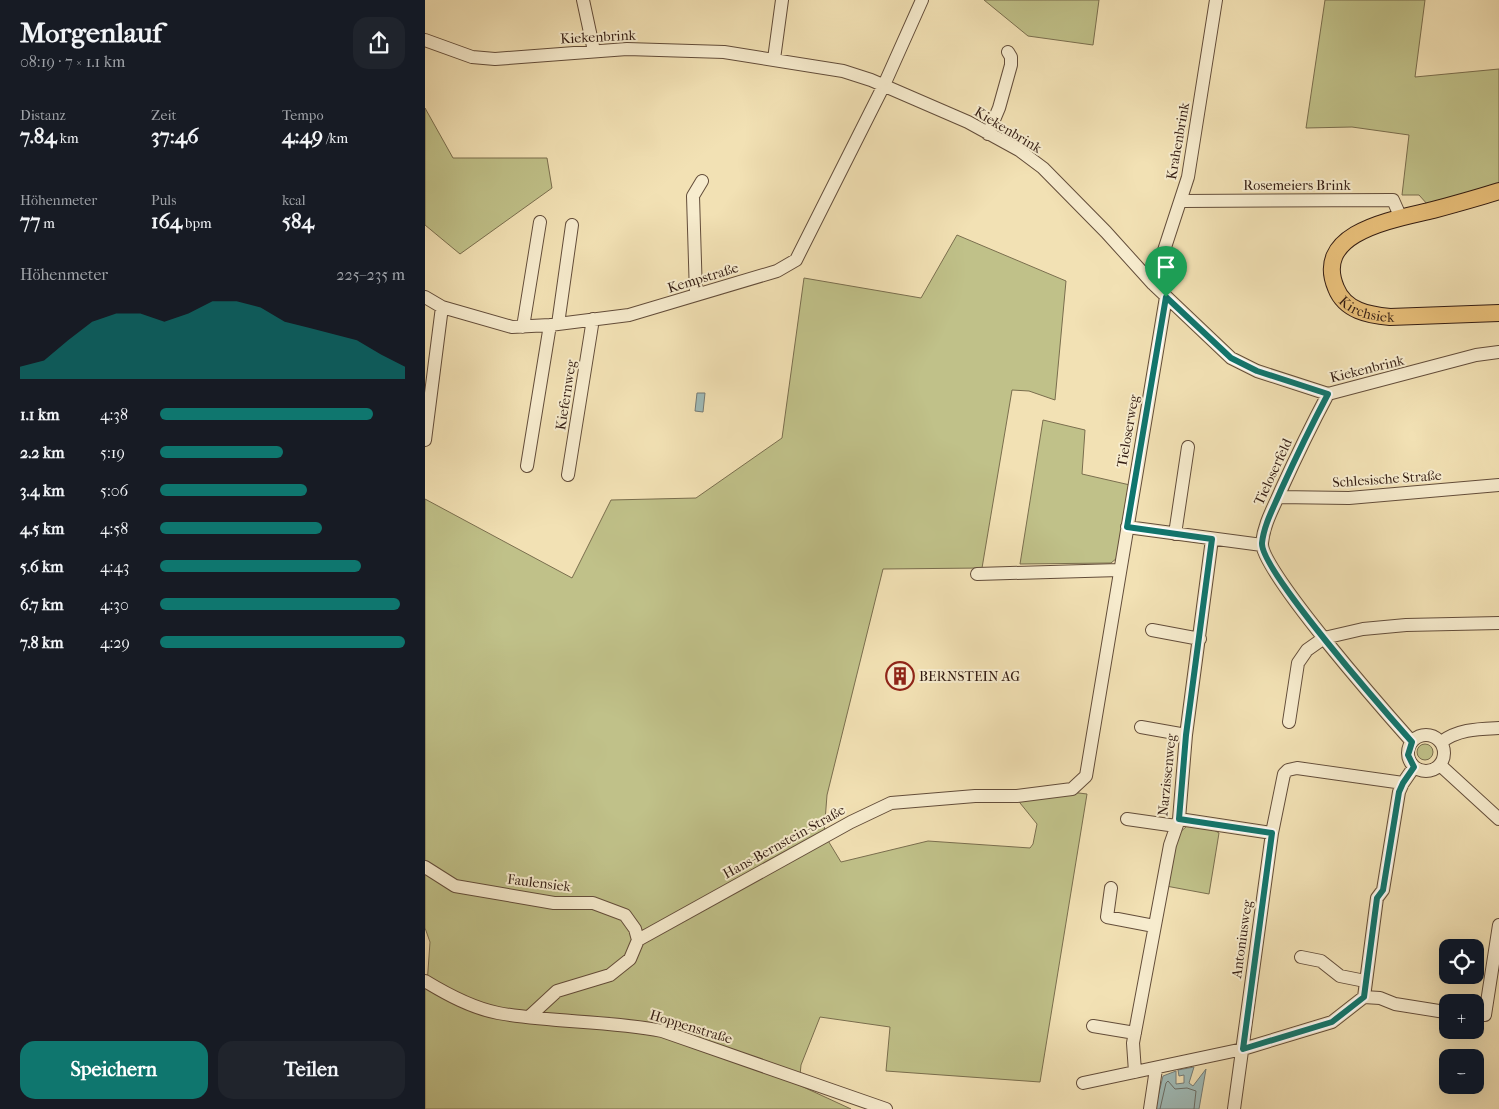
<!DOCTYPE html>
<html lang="de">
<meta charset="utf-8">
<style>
body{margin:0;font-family:"IM FELL French Canon",serif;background:#20242c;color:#f1f3f6;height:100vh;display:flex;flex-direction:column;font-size:19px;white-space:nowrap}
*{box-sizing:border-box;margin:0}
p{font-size:16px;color:#9ea1a6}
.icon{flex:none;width:28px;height:28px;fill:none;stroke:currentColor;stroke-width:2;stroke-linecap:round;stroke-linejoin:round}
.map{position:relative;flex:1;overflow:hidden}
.side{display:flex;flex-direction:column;background:#171b24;width:425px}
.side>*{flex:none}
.buttons{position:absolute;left:1014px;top:939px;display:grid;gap:10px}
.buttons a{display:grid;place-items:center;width:45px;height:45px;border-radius:10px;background:#171b24;box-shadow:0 5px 20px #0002;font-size:25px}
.pin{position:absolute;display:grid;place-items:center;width:42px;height:42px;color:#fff;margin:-51px -21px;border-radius:50% 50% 50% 0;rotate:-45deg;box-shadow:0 0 5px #0007}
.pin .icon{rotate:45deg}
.round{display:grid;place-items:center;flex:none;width:52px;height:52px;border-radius:15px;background:#20242c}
.summary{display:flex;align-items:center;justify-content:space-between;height:85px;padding:0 20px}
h1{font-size:28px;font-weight:700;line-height:38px}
.stats{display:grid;grid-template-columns:repeat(3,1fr);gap:8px;height:85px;padding:5px 20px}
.stats div{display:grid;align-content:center}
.stats b{font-size:21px;font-weight:700}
.stats small{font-size:14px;font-weight:400}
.stats p{font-size:14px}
.chart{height:140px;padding:10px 20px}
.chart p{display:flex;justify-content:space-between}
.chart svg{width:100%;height:90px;margin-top:5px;fill:#0f766e;opacity:.7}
.button{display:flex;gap:10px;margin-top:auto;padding:10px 20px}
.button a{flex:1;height:58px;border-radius:15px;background:#0f766e;color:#fff;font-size:20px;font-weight:700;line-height:58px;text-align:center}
.button a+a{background:#20242c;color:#f1f3f6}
ul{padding:0 20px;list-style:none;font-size:16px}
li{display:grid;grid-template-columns:80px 60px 1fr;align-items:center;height:38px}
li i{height:12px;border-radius:6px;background:#0f766e}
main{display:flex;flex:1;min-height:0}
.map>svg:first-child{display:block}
</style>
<main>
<section class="side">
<div class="summary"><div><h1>Morgenlauf</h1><p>08:19 · 7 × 1.1 km</p></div><a class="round"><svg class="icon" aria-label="share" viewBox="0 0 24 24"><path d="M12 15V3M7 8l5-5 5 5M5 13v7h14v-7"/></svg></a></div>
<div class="stats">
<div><p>Distanz</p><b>7.84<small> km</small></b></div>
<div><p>Zeit</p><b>37:46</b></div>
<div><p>Tempo</p><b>4:49<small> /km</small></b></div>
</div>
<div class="stats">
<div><p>Höhenmeter</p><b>77<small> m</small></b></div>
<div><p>Puls</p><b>164<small> bpm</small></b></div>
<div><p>kcal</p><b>584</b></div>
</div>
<div class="chart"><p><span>Höhenmeter</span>225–235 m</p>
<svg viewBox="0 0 160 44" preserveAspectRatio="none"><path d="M0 44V38L10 35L20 25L30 16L40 12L50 12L60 16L70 12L80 6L90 6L100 9L110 16L120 19L130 22L140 25L150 32L160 38V44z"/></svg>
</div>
<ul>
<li><b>1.1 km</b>4:38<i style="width:87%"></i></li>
<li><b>2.2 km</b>5:19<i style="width:50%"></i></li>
<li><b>3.4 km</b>5:06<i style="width:60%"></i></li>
<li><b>4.5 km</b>4:58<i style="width:66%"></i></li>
<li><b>5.6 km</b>4:43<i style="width:82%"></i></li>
<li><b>6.7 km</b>4:30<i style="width:98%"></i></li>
<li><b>7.8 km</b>4:29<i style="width:100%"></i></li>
</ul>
<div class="button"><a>Speichern</a><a>Teilen</a></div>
</section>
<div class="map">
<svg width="1074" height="1109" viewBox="0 0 1074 1109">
<rect width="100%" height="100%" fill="#f2e1b4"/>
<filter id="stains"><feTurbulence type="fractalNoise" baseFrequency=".004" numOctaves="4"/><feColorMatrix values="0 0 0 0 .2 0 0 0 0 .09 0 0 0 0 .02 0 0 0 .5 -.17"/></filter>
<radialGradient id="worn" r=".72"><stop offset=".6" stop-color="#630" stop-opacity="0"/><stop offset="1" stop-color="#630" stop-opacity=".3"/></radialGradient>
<path fill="#c0c189" stroke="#7a6e4e" d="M559,0h115l-6,45 -65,-9z
M900,0h100l-10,77 84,-8v114l-71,22 -9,-10h-17l7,-60 -57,-8 -46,1z
M0,108l28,50h94l5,30 -92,66 -35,-29z
M532,235l109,46 -11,119 -26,-9 -17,-1 -30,178 -99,1 -56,226 -3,39 17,28 87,-21 102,7 3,-4 4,-20 -21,-26 55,-6 16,2 -47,288 -154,-11 4,-44 -70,-10 -19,48 -2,20 52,24h-426v-124h2l3,-43 -5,-14v-429l147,79 39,-78 85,-2 86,-60 22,-160 117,20z
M618,420l42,10 -3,44 48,11 -13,73 -6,5 -91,1z
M992 752a8 8 0 1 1 16 0a8 8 0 1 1-16 0Z
M762,826l25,3 7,4 -10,61 -43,-8 11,-51z"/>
<path fill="#9fbbb8" stroke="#747b76" d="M272,393h8l-2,19 -8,-1z
M769,1067l-5,16 4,3 13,-17 -7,40h-44l8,-33 13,-5v13l8,-1v-8l-5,1 -1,-6z"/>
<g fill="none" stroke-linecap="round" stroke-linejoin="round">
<path stroke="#696c65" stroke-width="1" d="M735,1109l6,-26 2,-2 7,8 12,-1 9,3 -2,18"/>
<defs>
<path id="minor" d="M158,0l11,51
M0,40l47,17 23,2 132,-10 97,3 119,19 28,9 97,42 51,28 24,18 63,64 47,52 78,74 26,13 71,23 148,-39 23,-3
M349,59l8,-59
M563,134l11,-26 12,-43v-8l-3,-5
M757,201l211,-1 8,18
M728,284l35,-107 28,-177
M271,295l-3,-99 9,-15
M0,297l17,10 70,20 38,-2 79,-10 148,-44 19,-11 88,-175 38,-85
M133,324l14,-99
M98,327l17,-105
M903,394c-17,32 -32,63 -47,96 -7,17 -17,33 -19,53 -2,27 126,172 150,199
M0,440l17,-133
M102,466l23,-141
M143,475l25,-156
M853,497l71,1 150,-13
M702,527l135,18
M750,534l13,-87
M552,574l142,-4
M727,630l48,9
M864,722l9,-59 9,-13 17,-12 39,-9 43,-4 93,-2
M716,727l45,8
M983 753a18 18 0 1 1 36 0a18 18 0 1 1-36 0Z
M1016,742c18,-13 36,-13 58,-14
M1015,765l59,54
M702,819l49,7
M754,819l93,14
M0,867l30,19 99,17h39l32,12 10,14 3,11
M686,888l-4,29 47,9
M876,957l20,4 19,15 25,5
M0,981c23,14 47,27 73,32 54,10 110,7 164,18l224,78
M939,997l16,1 15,6 50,8
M1060,1015l14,-90
M105,1016l27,-25 53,-16 20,-16 8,-19 213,-118 40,-19 84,-7h42l55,-7 14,-13 80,-479
M668,1026l42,7
M710,1072l-2,-29 37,-198 9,-26 7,-84 26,-196
M658,1083l160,-34 89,-27 32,-25 13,-99 6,-8 16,-98 4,-9 11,-16
M725,1109l6,-40
M809,1109l38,-276 12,-59 4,-4 9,-2 106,15"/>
<g id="major">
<path id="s1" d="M1074,191c-22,7 -44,13 -66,19 -36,9 -121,21 -97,78 9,23 33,27 54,29l109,-4"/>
</g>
</defs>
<use href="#minor" stroke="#634d3a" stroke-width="14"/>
<use href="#major" stroke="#331c12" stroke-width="18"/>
<use href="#minor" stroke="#f7ecce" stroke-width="12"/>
<use href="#major" stroke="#e9c07a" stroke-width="16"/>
</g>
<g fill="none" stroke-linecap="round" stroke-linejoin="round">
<defs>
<path id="route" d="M741,297l65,61 26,13 71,23c-17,32 -32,63 -47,96 -7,17 -17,34 -19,53 -2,27 126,172 150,199l-4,13 6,12 -11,16 -4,9 -16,98 -6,8 -13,99 -32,25 -89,27 29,-216 -93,-14 7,-84 26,-196 -85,-12z"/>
</defs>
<use href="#route" stroke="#fff" stroke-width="10"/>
<use href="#route" stroke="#0f766e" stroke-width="6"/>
</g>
<defs>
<symbol id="building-ring" viewBox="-11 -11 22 22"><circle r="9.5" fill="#f7ecce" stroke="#8f2418" stroke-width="1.5"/><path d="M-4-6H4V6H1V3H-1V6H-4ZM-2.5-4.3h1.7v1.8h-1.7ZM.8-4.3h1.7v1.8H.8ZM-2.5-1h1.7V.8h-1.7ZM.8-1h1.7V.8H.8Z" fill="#8f2418"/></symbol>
</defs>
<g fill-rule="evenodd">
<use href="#building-ring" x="459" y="660" width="32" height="32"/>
</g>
<g text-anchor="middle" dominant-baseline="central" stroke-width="4" stroke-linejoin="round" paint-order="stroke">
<g font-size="14" fill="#331c12" stroke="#f7ecce">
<text transform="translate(173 37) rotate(-3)">Kiekenbrink</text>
<text transform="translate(583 130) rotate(31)">Kiekenbrink</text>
<text transform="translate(753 141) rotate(-80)">Krahenbrink</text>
<text x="872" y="185">Rosemeiers Brink</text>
<text transform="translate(278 278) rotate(-17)">Kempstraße</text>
<text stroke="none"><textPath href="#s1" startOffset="254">Kirchsiek</textPath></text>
<text transform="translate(942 369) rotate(-14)">Kiekenbrink</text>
<text transform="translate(141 395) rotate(-81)">Kiefernweg</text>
<text transform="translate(703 431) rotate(-80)">Tieloserweg</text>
<text transform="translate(848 472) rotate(-65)">Tieloserfeld</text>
<text transform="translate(962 479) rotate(-4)">Schlesische Straße</text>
<text transform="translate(742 775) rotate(-84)">Narzissenweg</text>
<text transform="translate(359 842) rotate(-29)">Hans-Bernstein-Straße</text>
<text transform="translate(114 883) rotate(7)">Faulensiek</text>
<text transform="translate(817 939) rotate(-82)">Antoniusweg</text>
<text transform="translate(266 1027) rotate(17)">Hoppenstraße</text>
</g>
<g font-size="14" fill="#331c12" stroke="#f7ecce" text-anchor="start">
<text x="494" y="676">BERNSTEIN AG</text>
</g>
</g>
<rect width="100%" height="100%" filter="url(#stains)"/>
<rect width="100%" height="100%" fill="url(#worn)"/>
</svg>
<div class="buttons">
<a><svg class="icon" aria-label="locate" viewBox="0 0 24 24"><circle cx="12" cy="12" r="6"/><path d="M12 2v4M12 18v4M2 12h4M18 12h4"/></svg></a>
<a>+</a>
<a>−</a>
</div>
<div class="pin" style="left:741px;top:297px;background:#1e9e55"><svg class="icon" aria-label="arrive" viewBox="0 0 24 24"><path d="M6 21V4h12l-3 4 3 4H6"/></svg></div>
</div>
</main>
